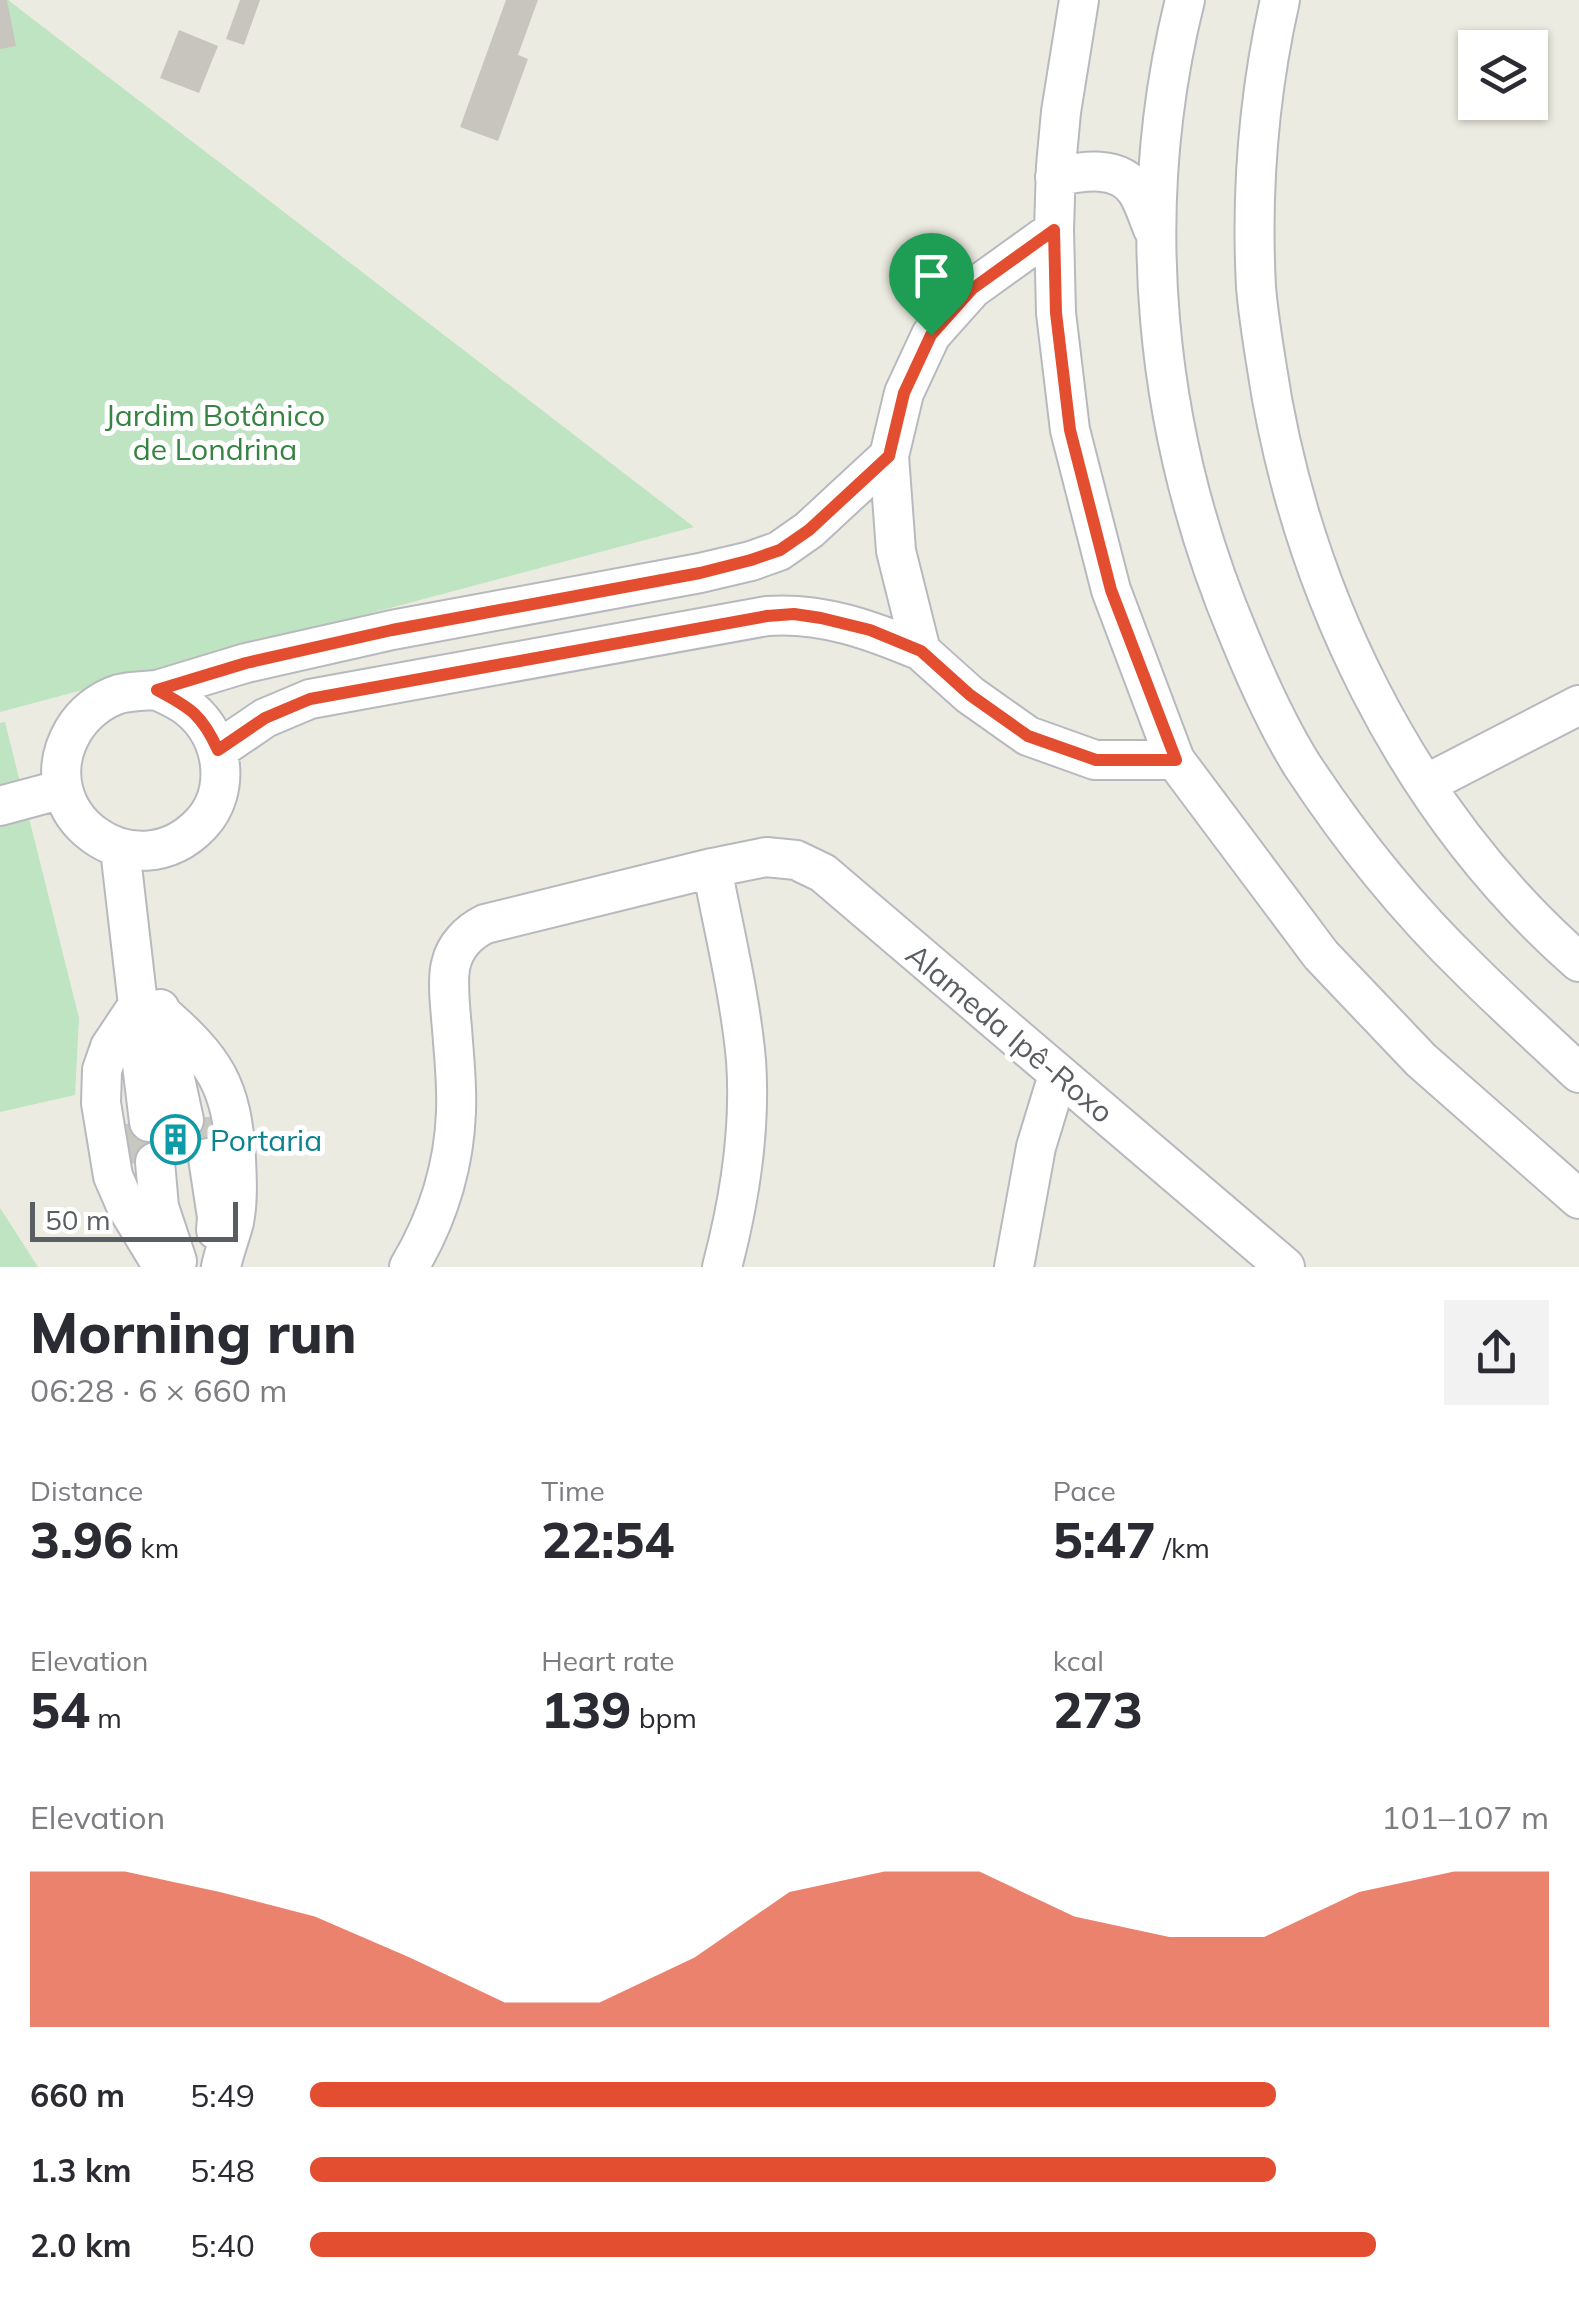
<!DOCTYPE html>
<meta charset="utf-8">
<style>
body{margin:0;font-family:Mulish,sans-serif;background:#f2f2f3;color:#2b2b33;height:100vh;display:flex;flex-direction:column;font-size:38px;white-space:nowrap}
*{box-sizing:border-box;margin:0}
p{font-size:32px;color:#7c7c81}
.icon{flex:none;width:55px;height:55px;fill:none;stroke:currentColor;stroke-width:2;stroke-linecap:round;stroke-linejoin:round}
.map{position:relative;height:1267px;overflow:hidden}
.drawer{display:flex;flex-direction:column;background:#fff;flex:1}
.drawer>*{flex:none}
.fabs{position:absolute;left:1458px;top:30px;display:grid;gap:20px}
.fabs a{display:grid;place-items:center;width:90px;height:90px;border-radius:0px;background:#fff;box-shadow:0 2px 8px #0004;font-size:50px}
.scale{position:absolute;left:30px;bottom:25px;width:208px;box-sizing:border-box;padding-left:10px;border:5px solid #5a5d62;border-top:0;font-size:28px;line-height:35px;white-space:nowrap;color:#5a5d62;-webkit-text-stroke:8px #fff;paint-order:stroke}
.pin{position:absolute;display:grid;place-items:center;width:85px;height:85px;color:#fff;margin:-102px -42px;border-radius:50% 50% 50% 0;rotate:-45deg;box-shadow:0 0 10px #0007}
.pin .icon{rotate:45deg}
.round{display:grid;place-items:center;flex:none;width:105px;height:105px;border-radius:0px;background:#f2f2f3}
.headline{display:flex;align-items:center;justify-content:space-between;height:170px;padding:0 30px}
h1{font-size:55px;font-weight:800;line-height:75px}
.stats{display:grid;grid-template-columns:repeat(3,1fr);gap:15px;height:170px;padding:10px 30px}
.stats div{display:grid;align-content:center}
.stats b{font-size:50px;font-weight:800}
.stats small{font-size:28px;font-weight:400}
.stats p{font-size:28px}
.chart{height:280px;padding:20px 30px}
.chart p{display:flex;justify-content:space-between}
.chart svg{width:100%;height:180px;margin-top:10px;fill:#e34e30;opacity:.7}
ul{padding:0 30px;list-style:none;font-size:32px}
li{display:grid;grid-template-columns:160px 120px 1fr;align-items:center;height:75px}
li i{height:25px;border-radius:12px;background:#e34e30}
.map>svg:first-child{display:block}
</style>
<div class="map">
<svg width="1579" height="1267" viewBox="0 0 1579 1267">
<rect width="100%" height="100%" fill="#ecebe1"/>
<path fill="#bee4c1" d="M0,0h8l686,527 -694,185z
M5,722l74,296 -4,77 -75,17v-389z
M0,1208l38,59h-38z"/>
<path fill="#c8c5bf" d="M0,0h7l9,46 -16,3z
M240,0h20l-16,45 -18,-6z
M506,0h32l-20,55 10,4 -30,82 -38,-14z
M179,30l39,16 -19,47 -39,-15z
M223,1116l4,40 -99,8 -4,-40z"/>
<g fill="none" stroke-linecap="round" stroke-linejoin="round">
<path stroke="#c8c8c1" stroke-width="38" stroke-dasharray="38 19" stroke-linecap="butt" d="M202,1118l6,40
M130,1124l3,40"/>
<defs>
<path id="minor" d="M1079,0l-18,112 -5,54 -2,64 2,83 14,117 41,160 64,170 146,195 100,105 158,139
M1185,0c-53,212 -31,435 54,636 18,44 38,89 63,129 48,73 104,143 167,204 36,36 73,69 110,104
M1280,0c-21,93 -29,191 -24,287 2,25 6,50 10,75 33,226 140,448 313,600
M1055,177c27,-6 65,-13 82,15 7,11 11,25 16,37
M1054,230l-82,59 -41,46 -27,58 -15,63 7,95 25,100 49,44 58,41 67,24h80
M157,690l89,-27 146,-33 308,-57 51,-12 28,-10 30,-21 80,-74
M157,690c11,6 24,11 33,19 34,27 42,82 11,115 -66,70 -176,-10 -128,-93 10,-17 27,-31 46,-37 12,-3 26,-3 38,-4z
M218,750l47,-32 45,-19 457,-83c55,-4 104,14 154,35
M1426,784l153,-79
M0,806l63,-17
M120,849l18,156 3,51 8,66
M712,868c12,63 28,127 34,192 5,70 -6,139 -24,207
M138,1005l-28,42 -8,23 -1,33 12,73 13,30 37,61
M160,1009l24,111
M160,1012c55,48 72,73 76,147 1,21 2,43 -2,63 -4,15 -10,30 -13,45
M208,1158l9,59 -1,13
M155,1162l4,45 18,54
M409,1267c28,-47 45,-100 47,-155 1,-23 -1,-47 -3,-70 -1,-20 -7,-60 -2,-78 4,-18 18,-32 34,-40l227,-56 54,-11 30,3 27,13 462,394
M1014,1267l22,-120 22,-72"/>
</defs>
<use href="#minor" stroke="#b7b9be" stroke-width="42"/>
<use href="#minor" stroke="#fff" stroke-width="38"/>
</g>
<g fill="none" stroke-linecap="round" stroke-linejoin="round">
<defs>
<path id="route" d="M1054,230l2,83 14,117 41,160 65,170h-80l-68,-24 -58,-41 -49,-44 -51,-21 -49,-12 -27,-4 -27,2 -457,83 -45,19 -47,32c-16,-35 -27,-42 -61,-60l89,-27 146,-33 308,-57 51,-13 29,-10 29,-20 80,-74 15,-63 27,-58 41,-46z"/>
</defs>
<use href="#route" stroke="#fff" stroke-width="20"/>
<use href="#route" stroke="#e34e30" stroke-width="12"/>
</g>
<defs>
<symbol id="building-ring" viewBox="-11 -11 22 22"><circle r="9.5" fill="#fff" stroke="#0f9aa8" stroke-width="1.5"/><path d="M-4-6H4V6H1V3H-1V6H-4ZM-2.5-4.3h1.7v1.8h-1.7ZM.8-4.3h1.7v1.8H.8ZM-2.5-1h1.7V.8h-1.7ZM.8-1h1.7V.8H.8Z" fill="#0f9aa8"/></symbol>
</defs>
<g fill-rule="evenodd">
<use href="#building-ring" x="148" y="1112" width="55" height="55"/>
</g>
<g text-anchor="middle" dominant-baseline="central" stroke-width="10" stroke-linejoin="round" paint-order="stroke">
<g font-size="30" fill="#378342" stroke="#fff">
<text x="215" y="415">Jardim Botânico<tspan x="215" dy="34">de Londrina</tspan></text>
</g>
<g font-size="30" fill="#5a5d62" stroke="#fff">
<text transform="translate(1010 1033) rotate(40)">Alameda Ipê-Roxo</text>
</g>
<g font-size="30" fill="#0d838f" stroke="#fff" text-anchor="start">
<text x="210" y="1140">Portaria</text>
</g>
</g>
</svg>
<div class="fabs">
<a><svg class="icon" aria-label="layers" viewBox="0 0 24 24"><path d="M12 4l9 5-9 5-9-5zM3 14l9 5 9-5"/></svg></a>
</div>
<div class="scale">50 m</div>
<div class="pin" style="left:931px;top:335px;background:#1e9e55"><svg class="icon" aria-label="arrive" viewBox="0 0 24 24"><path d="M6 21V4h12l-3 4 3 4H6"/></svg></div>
</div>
<section class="drawer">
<div class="headline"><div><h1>Morning run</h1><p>06:28 · 6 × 660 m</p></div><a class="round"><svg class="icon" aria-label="share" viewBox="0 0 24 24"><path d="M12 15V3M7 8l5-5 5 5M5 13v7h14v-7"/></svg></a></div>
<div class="stats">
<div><p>Distance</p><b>3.96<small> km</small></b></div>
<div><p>Time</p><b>22:54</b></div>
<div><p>Pace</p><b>5:47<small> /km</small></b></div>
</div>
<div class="stats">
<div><p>Elevation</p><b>54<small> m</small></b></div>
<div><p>Heart rate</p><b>139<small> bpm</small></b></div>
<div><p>kcal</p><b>273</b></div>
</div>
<div class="chart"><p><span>Elevation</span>101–107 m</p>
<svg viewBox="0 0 160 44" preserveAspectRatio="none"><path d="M0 44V6L10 6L20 11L30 17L40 27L50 38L60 38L70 27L80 11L90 6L100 6L110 17L120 22L130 22L140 11L150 6L160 6V44z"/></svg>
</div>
<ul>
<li><b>660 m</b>5:49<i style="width:78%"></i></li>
<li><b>1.3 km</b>5:48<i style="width:78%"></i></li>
<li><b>2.0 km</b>5:40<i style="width:86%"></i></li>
</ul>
</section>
